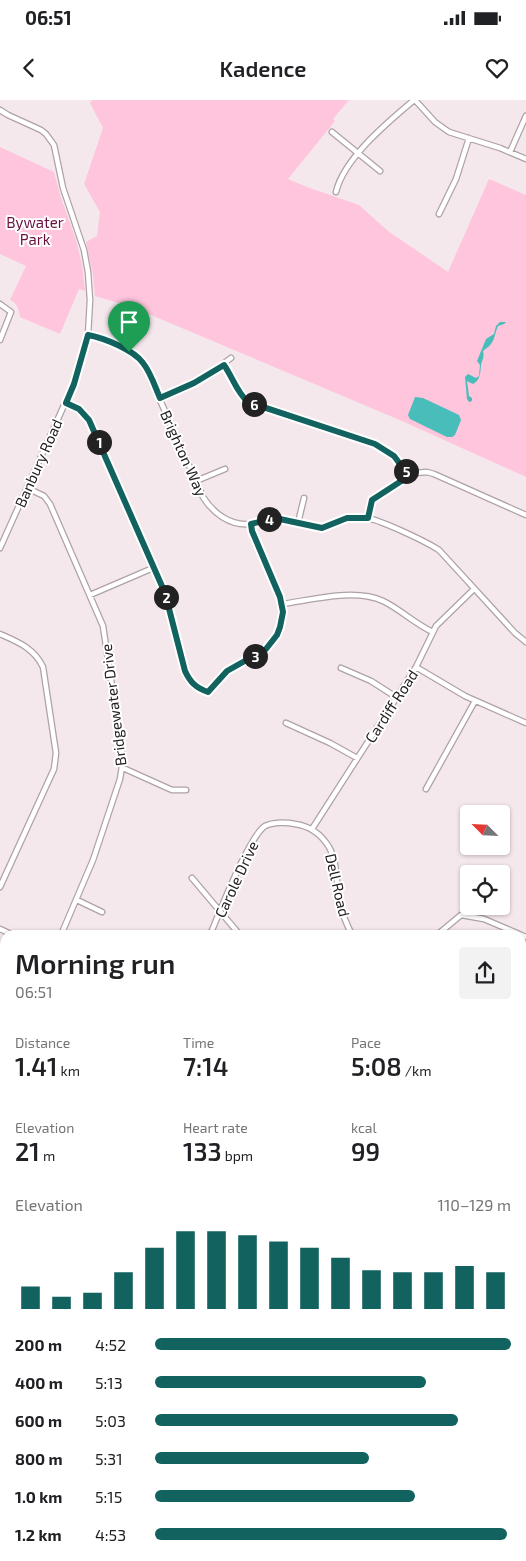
<!DOCTYPE html>
<meta charset="utf-8">
<style>
body{margin:0;font-family:"Exo 2",sans-serif;background:#f2f2f2;color:#202124;height:100vh;display:flex;flex-direction:column;font-size:19px;white-space:nowrap}
*{box-sizing:border-box;margin:0}
p{font-size:16px;color:#757577}
.icon{flex:none;width:28px;height:28px;fill:none;stroke:currentColor;stroke-width:2;stroke-linecap:round;stroke-linejoin:round}
.map{position:relative;flex:1;overflow:hidden}
.details{position:absolute;left:0px;top:830px;width:526px;height:631px;display:flex;flex-direction:column;background:#fff;border-radius:15px 15px 0 0;box-shadow:0 1px 4px #0004}
.details>*{flex:none}
.needle{width:32px;rotate:294deg}
.tools{position:absolute;left:460px;top:705px;display:grid;gap:10px}
.tools a{display:grid;place-items:center;width:50px;height:50px;border-radius:5px;background:#fff;box-shadow:0 1px 4px #0004;font-size:25px}
.pin{position:absolute;display:grid;place-items:center;width:42px;height:42px;color:#fff;margin:-51px -21px;border-radius:50% 50% 50% 0;rotate:-45deg;box-shadow:0 0 5px #0007}
.pin .icon{rotate:45deg}
.km{position:absolute;width:25px;height:25px;margin:-12px;border-radius:50%;background:#222;color:#fff;font-size:14px;line-height:25px;text-align:center}
.round{display:grid;place-items:center;flex:none;width:52px;height:52px;border-radius:5px;background:#f2f2f2}
.overview{display:flex;align-items:center;justify-content:space-between;height:85px;padding:0 15px}
h1{font-size:28px;font-weight:600;line-height:38px}
.metrics{display:grid;grid-template-columns:repeat(3,1fr);gap:8px;height:85px;padding:5px 15px}
.metrics div{display:grid;align-content:center}
.metrics b{font-size:25px;font-weight:600}
.metrics small{font-size:14px;font-weight:400}
.metrics p{font-size:14px}
.chart{height:140px;padding:10px 15px}
.chart p{display:flex;justify-content:space-between}
.chart svg{width:100%;height:90px;margin-top:5px;stroke:#126260;stroke-width:6}
ul{padding:0 15px;list-style:none;font-size:16px}
li{display:grid;grid-template-columns:80px 60px 1fr;align-items:center;height:38px}
li i{height:12px;border-radius:6px;background:#126260}
.status{display:flex;justify-content:space-between;align-items:center;height:35px;padding:0 25px;background:#fff;direction:ltr}
.status svg{height:14px;fill:currentColor}
header{display:flex;justify-content:space-between;align-items:center;height:65px;padding:0 15px;background:#fff;font-size:22px;font-weight:600}
.map>svg:first-child{display:block}
</style>
<div class="status"><b>06:51</b><svg viewBox="0 0 49 12"><path d="M0 12V9h3v3zM5 12V6h3v6zM10 12V3h3v9zM15 12V0h3v12zM26 1h20v11H26zM47 4h2v5h-2z"/></svg></div>
<header><svg class="icon" aria-label="back" viewBox="0 0 24 24"><path d="M15 5l-7 7 7 7"/></svg>Kadence<svg class="icon" aria-label="heart" viewBox="0 0 24 24"><path d="M12 20l-8-8c-3-5 5-10 8-4 3-6 11-1 8 4z"/></svg></header>
<div class="map">
<svg width="526" height="1461" viewBox="0 0 526 1461">
<rect width="100%" height="100%" fill="#f5e8ed"/>
<path fill="#fec5dc" d="M92,0h257l-16,19 2,2 -47,58 19,8 52,18 29,26 60,41 41,-93 37,16v282l-124,-56 -270,-114 -37,-11 -2,-21 -7,-33 11,-6 3,-24 -16,-28 19,-56 -13,-25z
M0,47l54,25 6,23 16,45 6,24 3,27 -6,-2 -19,45 -40,-17c-1,-8 -3,-14 -10,-17l16,-34 -26,-12z
M0,919l5,2v102l-5,-2z
M0,1285l5,2v35l-5,2z"/>
<path fill="#48bdba" d="M500,222h6l-2,2 -6,2c-5,12 -2,16 -15,25 2,7 -2,10 -2,15 -1,8 -1,14 -8,18l-6,-3 2,15 3,2v3l-3,1 -2,-3 -2,-22 3,-3 8,4 3,-2 1,-11 -3,-4 9,-22 8,-5 2,-8z
M415,297l8,1 36,17 2,5 -6,15 -3,2h-5l-37,-18 -2,-4z"/>
<g fill="none" stroke-linecap="round" stroke-linejoin="round">
<defs>
<path id="minor" d="M415,0l20,22 14,10 51,16 26,11
M0,10l8,5 33,15 5,4 8,11 9,43 21,62 4,22 2,28 -2,35 -14,48 -74,165
M332,32l48,39
M510,52l16,-36
M336,92c8,-34 52,-70 78,-92
M439,114l17,-35 13,-41
M0,204l11,8 -11,28
M88,235c18,4 45,15 56,29l59,133c10,16 27,29 47,27 11,-1 20,-7 30,-5 14,2 28,9 42,9 13,-1 22,-12 40,-11 15,1 63,24 77,33l76,83 11,9
M224,265c8,11 13,28 24,37l134,45 12,9 15,20
M160,298l44,-20 27,-20
M66,303l13,6 10,11 76,173 20,78c5,11 11,17 23,21l19,-21 39,-22 11,-14 4,-8 2,-15 -3,-15 -29,-66v-7
M196,381l29,-12
M27,388l17,8 6,8 53,122 20,134 -3,19 -27,81 -32,75
M368,418l3,-14 4,-6 40,-25 12,-1 7,2 92,41
M298,423l6,-25
M90,495l63,-27
M282,504c30,-4 73,-16 101,-3 17,8 32,23 50,31
M0,534c18,8 34,14 43,33l13,86 -2,16 -54,118
M416,567l49,29 61,27
M341,568l30,13 25,16
M286,623l44,20 27,15
M123,668l49,22h14
M426,689l49,-88
M312,729l104,-162 20,-41 38,-37
M192,778l48,57
M77,800l25,12
M0,829l13,6
M210,835c9,-21 39,-99 55,-109 8,-4 22,-4 30,-2 15,2 26,10 34,23 9,16 7,38 11,56 2,11 7,22 12,32
M437,835l24,-20 23,4 42,18
M521,921l5,2
M521,997l5,2
M261,1456l7,5
M31,1461l2,-5
M100,1461l1,-5
M202,1461l3,-5
M293,1461l2,-5
M393,1461l1,-5"/>
<path id="tertiary" d="M0,910l5,2
M521,1220l5,13
M521,1279l5,-13
M521,1443l5,-1
M483,1456l1,5"/>
<path id="secondary" d="M521,856l5,-10
M0,1333l5,-2"/>
</defs>
<use href="#minor" stroke="#aea2a7" stroke-width="7"/>
<use href="#tertiary" stroke="#aea2a7" stroke-width="8"/>
<use href="#secondary" stroke="#aea2a7" stroke-width="9"/>
<use href="#minor" stroke="#fff" stroke-width="4.5"/>
<use href="#tertiary" stroke="#fff" stroke-width="5.5"/>
<use href="#secondary" stroke="#fff" stroke-width="6"/>
</g>
<g fill="none" stroke-linecap="round" stroke-linejoin="round">
<defs>
<path id="route" d="M88,235c16,3 46,15 55,28 8,10 12,24 17,35l34,-15 30,-18c8,11 13,28 24,37l127,42 19,12 15,20 -37,24 -4,18h-21l-25,10 -47,-10 -24,6 1,7 28,66 3,15 -3,15 -3,8 -11,14 -39,22 -19,21c-12,-4 -18,-10 -23,-21l-20,-78 -76,-173 -10,-11 -13,-6 8,-19z"/>
</defs>
<use href="#route" stroke="#fff" stroke-width="10"/>
<use href="#route" stroke="#126260" stroke-width="6"/>
</g>
<g text-anchor="middle" dominant-baseline="central" stroke-width="4" stroke-linejoin="round" paint-order="stroke">
<g font-size="15" fill="#691242" stroke="#fff">
<text x="35" y="122">Bywater<tspan x="35" dy="17">Park</tspan></text>
</g>
<g font-size="15" fill="#252022" stroke="#fff">
<text transform="translate(184 353) rotate(66)">Brighton Way</text>
<text transform="translate(38 363) rotate(-66)">Banbury Road</text>
<text transform="translate(113 605) rotate(-97)">Bridgewater Drive</text>
<text transform="translate(391 606) rotate(-57)">Cardiff Road</text>
<text transform="translate(236 779) rotate(-65)">Carole Drive</text>
<text transform="translate(338 785) rotate(77)">Dell Road</text>
</g>
</g>
</svg>
<div class="tools">
<a><svg class="needle" viewBox="-14 -14 28 28"><path d="M0-13l5 13h-10z" fill="#e53935"/><path d="M0 13l5-13h-10z" fill="#757577"/></svg></a>
<a><svg class="icon" aria-label="locate" viewBox="0 0 24 24"><circle cx="12" cy="12" r="6"/><path d="M12 2v4M12 18v4M2 12h4M18 12h4"/></svg></a>
</div>
<div class="pin" style="left:129px;top:252px;background:#1e9e55"><svg class="icon" aria-label="arrive" viewBox="0 0 24 24"><path d="M6 21V4h12l-3 4 3 4H6"/></svg></div>
<b class="km" style="left:99px;top:342px">1</b>
<b class="km" style="left:166px;top:497px">2</b>
<b class="km" style="left:255px;top:556px">3</b>
<b class="km" style="left:269px;top:419px">4</b>
<b class="km" style="left:406px;top:371px">5</b>
<b class="km" style="left:254px;top:304px">6</b>
<section class="details">
<div class="overview"><div><h1>Morning run</h1><p>06:51</p></div><a class="round"><svg class="icon" aria-label="share" viewBox="0 0 24 24"><path d="M12 15V3M7 8l5-5 5 5M5 13v7h14v-7"/></svg></a></div>
<div class="metrics">
<div><p>Distance</p><b>1.41<small> km</small></b></div>
<div><p>Time</p><b>7:14</b></div>
<div><p>Pace</p><b>5:08<small> /km</small></b></div>
</div>
<div class="metrics">
<div><p>Elevation</p><b>21<small> m</small></b></div>
<div><p>Heart rate</p><b>133<small> bpm</small></b></div>
<div><p>kcal</p><b>99</b></div>
</div>
<div class="chart"><p><span>Elevation</span>110–129 m</p>
<svg viewBox="0 0 160 44" preserveAspectRatio="none"><path d="M5 44V33M15 44V38M25 44V36M35 44V26M45 44V14M55 44V6M65 44V6M75 44V8M85 44V11M95 44V14M105 44V19M115 44V25M125 44V26M135 44V26M145 44V23M155 44V26"/></svg>
</div>
<ul>
<li><b>200 m</b>4:52<i style="width:100%"></i></li>
<li><b>400 m</b>5:13<i style="width:76%"></i></li>
<li><b>600 m</b>5:03<i style="width:85%"></i></li>
<li><b>800 m</b>5:31<i style="width:60%"></i></li>
<li><b>1.0 km</b>5:15<i style="width:73%"></i></li>
<li><b>1.2 km</b>4:53<i style="width:99%"></i></li>
</ul>
</section>
</div>
